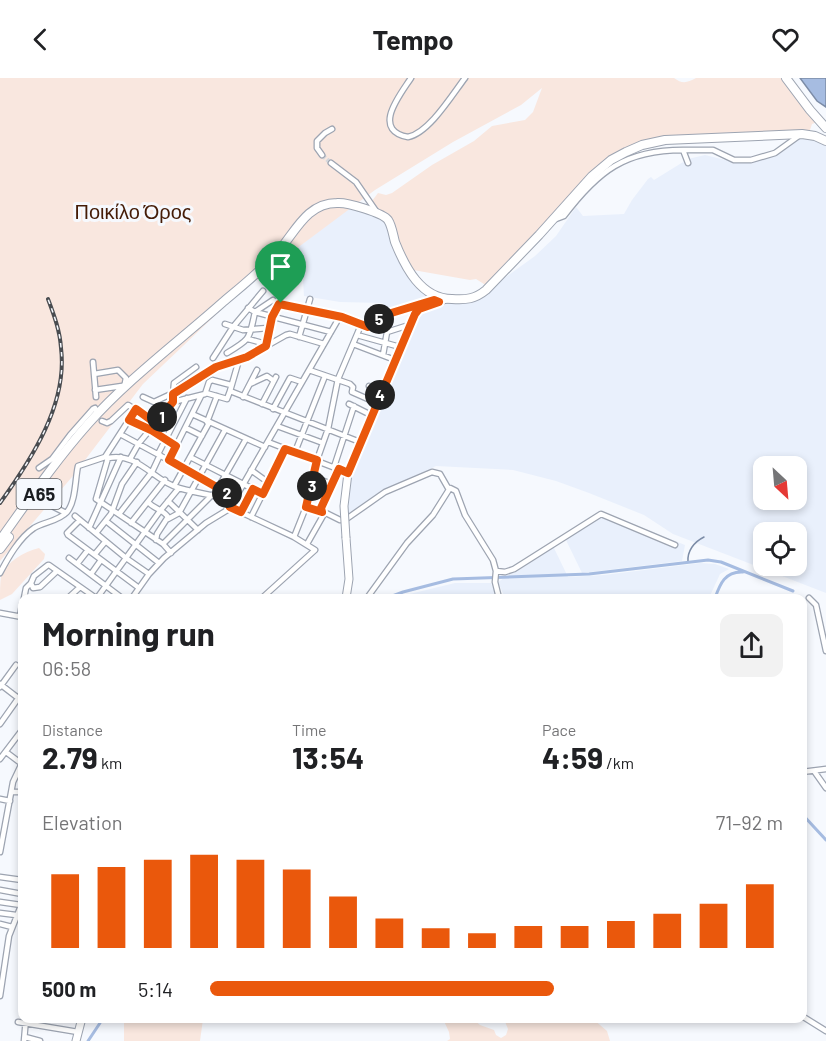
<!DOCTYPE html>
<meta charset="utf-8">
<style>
body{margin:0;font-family:Barlow,sans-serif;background:#f2f2f2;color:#202124;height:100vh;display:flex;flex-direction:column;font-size:22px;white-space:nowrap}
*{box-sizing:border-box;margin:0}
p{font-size:20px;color:#757577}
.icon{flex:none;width:33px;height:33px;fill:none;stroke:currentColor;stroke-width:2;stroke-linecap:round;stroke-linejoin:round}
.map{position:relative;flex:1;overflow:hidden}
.sheet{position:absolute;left:18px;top:516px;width:789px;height:429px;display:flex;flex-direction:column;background:#fff;border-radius:12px;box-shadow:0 3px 9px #0003}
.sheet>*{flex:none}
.needle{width:39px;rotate:154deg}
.controls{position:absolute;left:753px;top:378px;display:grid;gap:12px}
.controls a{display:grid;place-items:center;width:54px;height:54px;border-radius:12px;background:#fff;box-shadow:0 3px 9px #0003;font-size:30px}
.pin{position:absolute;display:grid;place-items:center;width:51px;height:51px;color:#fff;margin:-62px -26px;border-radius:50% 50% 50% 0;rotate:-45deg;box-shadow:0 0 6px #0007}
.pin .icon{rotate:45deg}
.km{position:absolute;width:30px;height:30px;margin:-15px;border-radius:50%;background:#222;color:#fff;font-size:16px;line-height:30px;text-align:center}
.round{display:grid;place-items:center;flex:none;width:63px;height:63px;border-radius:12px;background:#f2f2f2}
.head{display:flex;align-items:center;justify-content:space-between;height:102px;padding:0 24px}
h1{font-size:33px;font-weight:700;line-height:45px}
.stats{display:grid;grid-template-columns:repeat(3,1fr);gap:9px;height:102px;padding:6px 24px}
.stats div{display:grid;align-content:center}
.stats b{font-size:30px;font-weight:700}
.stats small{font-size:16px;font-weight:400}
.stats p{font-size:16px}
.chart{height:168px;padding:12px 24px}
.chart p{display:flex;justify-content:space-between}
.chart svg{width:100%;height:108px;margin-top:6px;stroke:#ea580c;stroke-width:6}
ul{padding:0 24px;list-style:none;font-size:20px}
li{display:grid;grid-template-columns:96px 72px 1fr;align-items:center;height:45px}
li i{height:15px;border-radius:8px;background:#ea580c}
header{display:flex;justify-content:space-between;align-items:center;height:78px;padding:0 24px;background:#fff;font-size:27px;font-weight:700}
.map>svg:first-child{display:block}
</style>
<header><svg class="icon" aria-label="back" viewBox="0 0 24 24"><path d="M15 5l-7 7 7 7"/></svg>Tempo<svg class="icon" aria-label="heart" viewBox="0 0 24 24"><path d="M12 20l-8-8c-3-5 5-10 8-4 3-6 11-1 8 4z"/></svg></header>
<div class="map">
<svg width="826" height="963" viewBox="0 0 826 963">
<rect width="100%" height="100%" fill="#f6f9fe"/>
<path fill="#e9f0fc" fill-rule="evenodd" d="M806,58l20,7v450l-153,-59 -29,-19 -55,-22 -33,-12 -43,-11 -77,-4 -56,28 -33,22v-19l5,-28 67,-158 73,-24 43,-31 21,-20 20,-29 7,9 41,-2 8,-14 16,-21 3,-2 3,3 34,-21 17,-4 33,8 20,-2 24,-10 8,-7zM764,388h32v34h-32zM764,454h32v34h-32z
M345,130l21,4 19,8 28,61 23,17 -50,16 -3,-11 -43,-1 -36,-6 -2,-32 -9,-18z
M603,434l82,33 -3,16 -100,12 -17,-35z
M553,468l15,31 36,-2 96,-12 15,1 14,5 -9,5 -11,24h-204l-7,-16z
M455,505h36l6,15h-104z"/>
<path fill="#f9e7df" d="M0,0h674c8,6 13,5 22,0h87l10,16 24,28 -5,2 -3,9 -69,-1 -51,3 -68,17 -134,134 -11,-7 -6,1 -57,-10 -31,-57 -10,-12 6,-8 8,2 6,-2 40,-28 42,-24 18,-15 33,-6 8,-8 9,-24 -21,17 -68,37 -78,48 -130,97 -102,97 -71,93 -72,84z
M39,470l6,6 -1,5 -32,35 -12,6c0,-7 0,-17 1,-24 7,-15 22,-24 38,-28z
M124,941h79l-3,22h-76z
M443,941h30l7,6 14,5 2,5 5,3 5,-3 2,-6 -4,-10h89l14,12 3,10h-163l3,-2 -1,-7z"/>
<path fill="#a6bce1" stroke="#7c8ca7" stroke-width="1.5" d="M800,0h26v29l-9,-6z"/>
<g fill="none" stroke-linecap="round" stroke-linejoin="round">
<path stroke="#7c8ca7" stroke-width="1.5" d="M688,484c-1,-11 6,-20 16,-25"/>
<path stroke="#a6bce1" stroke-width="3" d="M387,520l16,-6 50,-13 136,-5 119,-14 13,2 72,29
M715,520c5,-14 10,-27 28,-26
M802,736l24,26
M88,963l12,-18 1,-5"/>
<path stroke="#d5d8dd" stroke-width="4.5" stroke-dasharray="4.5 2" stroke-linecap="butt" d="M322,77l9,8"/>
<defs>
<path id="minor" d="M411,0c-11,17 -40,52 -3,59 21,-4 44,-42 57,-59
M683,72h30l21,10h17l24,-7 25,-18
M322,77l-5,-7v-7l8,-8 7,-4
M331,85l25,19 20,29
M556,141l8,-3c34,-45 61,-66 119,-66l5,13
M248,230l7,4 76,20
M225,246l18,6 25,-2
M357,257l43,12
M299,259l11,-38
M248,261l18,5
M353,266l42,16
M266,268l6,-29 7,-13 60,14
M227,275c24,-14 22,-14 28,-41l18,-12
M383,277l4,-23 22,-7
M213,280l20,-31 30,-36
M239,282l-9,31 130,51
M93,284l3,35
M309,292l41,14 3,3 -1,5 25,11
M94,296l24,-4 8,8 -1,5
M250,306l17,-8 7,5
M369,308l13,4
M95,312l27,-4
M206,315l21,6 3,-8
M173,316l1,-11 22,-16
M143,319l11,5 30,-14 32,-21 31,-10 39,-22 4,-1 34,10
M243,319l14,-27
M173,324l32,-8 4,-12 3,-2 19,5
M262,326l14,-27
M349,326l22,11
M273,331l17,-31 12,4
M192,336l73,33
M129,342l22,10 25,16
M102,343l5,2 4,-2 17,-16 23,15 6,1
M207,344l10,-26
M277,348l46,17
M186,350l16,8
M120,356l78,42 37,23
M268,364l80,31
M295,374l30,-76
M158,376l29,-56
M190,379l73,37
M130,381l9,-16 34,-41
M169,382l32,-64
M334,389l20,-61
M39,390l13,-9 18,-24 23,-26 2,-1 2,4
M251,392l18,13
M313,399l19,7
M174,408l35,-63
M57,410l-3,19 12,6
M214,417l32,-56
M168,423l30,29
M148,424c6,7 16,8 20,15l-11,17 -1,6
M230,429l64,30 21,13 -53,48
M306,429l16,4 18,9h5l40,-28 47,-20 8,2 8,14
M322,433v-3l17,-39
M241,434l12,-23
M119,436l33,-42 8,-17
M75,438l51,42 23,16
M251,439l34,-68
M168,441l11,-6 46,-83
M80,442l-13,13 1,2 71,53
M106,443l53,42
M131,445l34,-43
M89,450l32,-71
M96,455l15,-19 11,-30 15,-22
M294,459l12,-30 11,-47 11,-31 10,-50 23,-54
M163,466l49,-49
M307,466l17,-30
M171,475l-8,-9 -67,-45 12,-41c31,-6 45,23 71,30 18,5 37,8 55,12
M95,476l10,-12
M69,480l53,40
M77,486l11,-14
M57,493l-17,16 -7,1 -2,-5 3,-7 14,-11h1l47,33
M496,493l9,1 9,-3 87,-55 74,31
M0,495c8,-15 19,-35 34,-45 10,-6 25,-7 33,-16 9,-11 8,-33 11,-46l27,-9 31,-48
M91,496l10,-14
M24,520l2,-10 5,-5
M68,520l11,-10
M97,520l63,-87 19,-23
M132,520l17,-24 15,-16 42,-35 23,-14 110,-191 3,-1 26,10 20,-13 45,-13
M367,520l40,-55 26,-28 17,-27 6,3 9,24 28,45 3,11 -1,11 4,16
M809,520l7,7 10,46
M0,535l22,4
M20,539l2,-13
M0,606l22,17
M0,609l16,-22
M0,646l22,-31
M6,674l16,12
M0,681l22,-29
M814,693l12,17
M802,694l24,-3
M12,714h10
M0,721l10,2
M0,774l13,-70 9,-19
M0,799l22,3
M0,812l22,4
M0,824l21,3
M0,835l16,2
M0,846l12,3
M0,918l9,-60 13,-33
M802,938l24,15
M18,944l60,10
M25,959l15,4
M24,963l2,-23"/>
<path id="major" d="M348,395l67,-160 4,-4 27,-10
M346,520l3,-19 -3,-41
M76,963l6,-23"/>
<path id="highway" d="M786,0l24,32 16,18
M0,462c28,-39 56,-80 88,-116 40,-45 90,-82 135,-122 19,-16 38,-31 54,-49 18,-20 29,-50 60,-50 10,-1 46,10 51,17 4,6 5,15 7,22 10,25 26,57 57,57 14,1 23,0 34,-9l53,-55 53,-59 19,-16 15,-8 16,-7 23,-5 137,-6 13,2 11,5
M0,471l9,-12"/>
</defs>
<use href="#minor" stroke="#9da4b1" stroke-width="7"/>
<use href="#major" stroke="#9da4b1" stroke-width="9"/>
<use href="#highway" stroke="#9da4b1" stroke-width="10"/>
<use href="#minor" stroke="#fff" stroke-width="4.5"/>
<use href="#major" stroke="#fff" stroke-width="7"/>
<use href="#highway" stroke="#fff" stroke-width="8"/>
<defs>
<path id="rail" d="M0,425c31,-43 68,-99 61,-155 -1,-17 -7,-33 -13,-49"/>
</defs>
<use href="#rail" stroke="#494c50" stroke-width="4"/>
<use href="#rail" stroke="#f6f9fe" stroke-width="1.5" stroke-dasharray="4.5" stroke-linecap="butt"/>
<defs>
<path id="major-bridge" d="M346,460l-2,-32 4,-33"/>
</defs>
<use href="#major-bridge" stroke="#9da4b1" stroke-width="9" stroke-linecap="butt"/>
<use href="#major-bridge" stroke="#fff" stroke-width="7"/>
</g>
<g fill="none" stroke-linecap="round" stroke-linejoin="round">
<defs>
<path id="route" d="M434,222l5,2 -20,7 -4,5 -67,159 -9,-4 -18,39 1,4 -16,-5 11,-47 -32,-11 -22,45 -10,-5 -12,23 -11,-5 5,-8 -8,-6 -58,-33 7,-14 -25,-16 -22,-10 7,-11 15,11 6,1 16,-19v-8l43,-27 31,-10 19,-11 6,-29 7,-13 63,13 26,10 20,-13z"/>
</defs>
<use href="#route" stroke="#fff" stroke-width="12"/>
<use href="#route" stroke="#ea580c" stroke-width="8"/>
</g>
<g text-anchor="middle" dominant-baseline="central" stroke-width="6" stroke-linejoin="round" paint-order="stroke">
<rect fill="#f6f9fe" stroke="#5c5f63" stroke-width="1.5" x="16.5" y="401" width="45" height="30" rx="4.5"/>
<g font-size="18" font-weight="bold" fill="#1a1d21">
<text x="39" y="416">Α65</text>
</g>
<g font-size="20" fill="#451c07" stroke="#f6f9fe">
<text x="133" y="133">Ποικίλο Όρος</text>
</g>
</g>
</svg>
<div class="controls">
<a><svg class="needle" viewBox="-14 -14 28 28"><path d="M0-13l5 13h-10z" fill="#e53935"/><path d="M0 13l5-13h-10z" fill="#757577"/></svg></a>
<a><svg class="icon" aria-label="locate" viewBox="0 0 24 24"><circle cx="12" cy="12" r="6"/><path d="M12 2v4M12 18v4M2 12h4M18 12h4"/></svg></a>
</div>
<div class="pin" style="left:281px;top:225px;background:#1e9e55"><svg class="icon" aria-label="arrive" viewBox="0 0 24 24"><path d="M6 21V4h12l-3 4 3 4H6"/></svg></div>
<b class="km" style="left:162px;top:339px">1</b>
<b class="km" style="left:227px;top:415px">2</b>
<b class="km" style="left:312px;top:408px">3</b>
<b class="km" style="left:380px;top:317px">4</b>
<b class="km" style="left:379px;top:241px">5</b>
<section class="sheet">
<div class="head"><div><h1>Morning run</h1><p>06:58</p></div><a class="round"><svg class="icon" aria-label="share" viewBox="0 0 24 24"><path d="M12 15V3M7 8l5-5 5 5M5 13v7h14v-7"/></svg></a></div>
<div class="stats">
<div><p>Distance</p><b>2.79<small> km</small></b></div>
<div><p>Time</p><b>13:54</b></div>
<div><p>Pace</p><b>4:59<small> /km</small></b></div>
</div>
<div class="chart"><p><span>Elevation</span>71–92 m</p>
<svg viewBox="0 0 160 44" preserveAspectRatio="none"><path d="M5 44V14M15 44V11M25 44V8M35 44V6M45 44V8M55 44V12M65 44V23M75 44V32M85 44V36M95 44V38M105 44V35M115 44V35M125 44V33M135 44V30M145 44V26M155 44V18"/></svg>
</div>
<ul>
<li><b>500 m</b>5:14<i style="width:60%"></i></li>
</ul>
</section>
</div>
